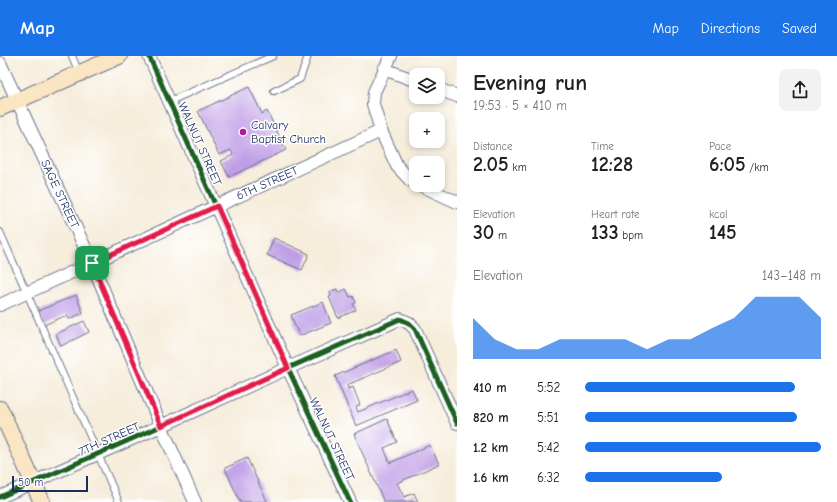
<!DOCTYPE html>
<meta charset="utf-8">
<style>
body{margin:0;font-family:"Comic Neue",sans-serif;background:#f2f2f2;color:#202124;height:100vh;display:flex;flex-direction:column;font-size:15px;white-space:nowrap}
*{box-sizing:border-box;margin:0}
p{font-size:13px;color:#757577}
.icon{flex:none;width:22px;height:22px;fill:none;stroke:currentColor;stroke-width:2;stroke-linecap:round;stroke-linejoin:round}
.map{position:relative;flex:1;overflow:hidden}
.details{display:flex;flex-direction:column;background:#fff;width:380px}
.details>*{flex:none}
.buttons{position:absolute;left:409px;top:12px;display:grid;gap:8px}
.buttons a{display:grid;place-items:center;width:36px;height:36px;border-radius:8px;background:#fff;box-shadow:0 2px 6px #0003;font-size:20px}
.scale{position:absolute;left:12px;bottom:10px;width:76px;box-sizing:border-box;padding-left:4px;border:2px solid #1b2f5e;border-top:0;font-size:11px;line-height:14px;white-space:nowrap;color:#1b2f5e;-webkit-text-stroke:3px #fff;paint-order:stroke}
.pin{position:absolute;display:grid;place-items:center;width:34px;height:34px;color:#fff;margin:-17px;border-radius:8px;box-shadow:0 2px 6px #0006}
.round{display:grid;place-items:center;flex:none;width:42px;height:42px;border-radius:8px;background:#f2f2f2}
.headline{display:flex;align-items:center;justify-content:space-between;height:68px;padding:0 16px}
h1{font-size:22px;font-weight:700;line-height:30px}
.stats{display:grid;grid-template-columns:repeat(3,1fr);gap:6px;height:68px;padding:4px 16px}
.stats div{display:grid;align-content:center}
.stats b{font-size:20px;font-weight:700}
.stats small{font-size:11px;font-weight:400}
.stats p{font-size:11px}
.chart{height:112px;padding:8px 16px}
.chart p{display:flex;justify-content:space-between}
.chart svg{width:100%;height:72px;margin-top:4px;fill:#1a73e8;opacity:.7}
ul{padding:0 16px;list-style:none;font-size:13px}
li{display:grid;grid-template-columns:64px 48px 1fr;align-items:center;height:30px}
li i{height:10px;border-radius:5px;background:#1a73e8}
header{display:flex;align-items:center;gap:24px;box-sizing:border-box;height:56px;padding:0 20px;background:#1a73e8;color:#fff}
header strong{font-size:19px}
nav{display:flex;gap:22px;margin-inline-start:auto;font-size:14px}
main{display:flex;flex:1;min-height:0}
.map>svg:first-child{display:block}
</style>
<header>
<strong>Map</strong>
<nav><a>Map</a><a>Directions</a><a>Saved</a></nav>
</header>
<main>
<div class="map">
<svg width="457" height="446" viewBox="0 0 457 446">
<rect width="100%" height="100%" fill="#fff"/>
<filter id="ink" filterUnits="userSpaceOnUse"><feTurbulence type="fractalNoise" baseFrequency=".025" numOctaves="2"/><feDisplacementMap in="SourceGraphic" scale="8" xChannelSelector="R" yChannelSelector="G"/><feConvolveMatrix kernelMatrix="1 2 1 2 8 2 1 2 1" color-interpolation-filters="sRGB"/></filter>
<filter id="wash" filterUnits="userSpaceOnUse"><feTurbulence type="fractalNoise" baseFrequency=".012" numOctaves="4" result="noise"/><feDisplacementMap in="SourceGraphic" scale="16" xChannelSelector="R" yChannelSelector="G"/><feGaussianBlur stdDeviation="0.9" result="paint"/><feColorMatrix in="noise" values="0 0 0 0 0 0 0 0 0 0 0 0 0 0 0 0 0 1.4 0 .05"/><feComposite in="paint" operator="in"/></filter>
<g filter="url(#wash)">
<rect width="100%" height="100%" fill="#f6eddb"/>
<g id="blocks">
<path fill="#c09ee6" d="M249,31l13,27 5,-3 19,39 -57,27 -8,-16 12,-6 -2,-5 -12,5 -21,-44z
M274,182l35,16 -7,16 -35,-15z
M337,233l1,4 8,-4 4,8 3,-1 3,7 -3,1 3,6 -18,8 -9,-21 2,-1 -1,-4z
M76,239l7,18 -14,6 -2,-4 -23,10 -6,-14z
M323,246l8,21 -32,13 -8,-21z
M84,265l5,11 -28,14 -5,-12z
M396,294l5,12 -54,23 1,4 5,-2 7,18 -4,2 2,5 54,-23 5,11 -61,26 -21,-50z
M387,363l10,23 -13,6 6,15 40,-18 9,19 -42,19 7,14 10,-4 4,9h-34l-30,-68z
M247,402l20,43 -2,1h-25l-15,-34z"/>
</g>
</g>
<g filter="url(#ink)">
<use href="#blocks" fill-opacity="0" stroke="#68728a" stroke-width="1"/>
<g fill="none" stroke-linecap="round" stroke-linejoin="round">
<defs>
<path id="lane" d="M72,0l7,17
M274,35l26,-12 8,-23
M170,45l103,-45
M0,176l119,270"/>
<path id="street" d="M149,0l139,312 62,134
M391,0l-17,36 -1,12 8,27 16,35 13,14 6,3
M0,7l92,200 69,163 34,76
M384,13l32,12
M438,33l19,7
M420,129l37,17
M0,249l381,-174
M0,441l161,-71 127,-58 112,-49 9,4 6,6 42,94"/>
<path id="secondary" d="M0,52l119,-52
M0,353l42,93"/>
</defs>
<use href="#lane" stroke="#68728a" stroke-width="8"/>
<use href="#street" stroke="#68728a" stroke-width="14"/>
<use href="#secondary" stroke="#68728a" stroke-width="18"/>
<use href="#lane" stroke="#fff" stroke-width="6"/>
<use href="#street" stroke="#fff" stroke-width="12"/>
<use href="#secondary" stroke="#fbe6c4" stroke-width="16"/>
<defs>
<path id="cycleway" d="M149,0l139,312 62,134
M0,441l161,-71 127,-58 112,-49 9,4 6,6 42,94"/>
</defs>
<use href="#cycleway" stroke="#fff" stroke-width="8"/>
<use href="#cycleway" stroke="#1b5e20" stroke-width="5"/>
</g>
</g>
<g fill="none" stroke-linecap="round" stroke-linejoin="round" filter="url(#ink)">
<defs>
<path id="route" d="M217,150l71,162 -127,58 -69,-163z"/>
</defs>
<use href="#route" stroke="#fff" stroke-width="8"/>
<use href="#route" stroke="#e11d48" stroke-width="5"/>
</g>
<circle fill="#b5179e" stroke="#fff" stroke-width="1.5" cx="243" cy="76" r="4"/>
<g text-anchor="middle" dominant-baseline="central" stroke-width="3" stroke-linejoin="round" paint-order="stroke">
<g font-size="12" fill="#1b2f5e" stroke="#fff" text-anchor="start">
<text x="251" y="69">Calvary<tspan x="251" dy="14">Baptist Church</tspan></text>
</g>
<g font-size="12" fill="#1b2f5e" stroke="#fff">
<text transform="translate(200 88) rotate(66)">WALNUT STREET</text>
<text transform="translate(267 127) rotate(-24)">6TH STREET</text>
<text transform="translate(60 138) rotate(65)">SAGE STREET</text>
<text transform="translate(109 383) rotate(-24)">7TH STREET</text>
<text transform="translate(332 383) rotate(65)">WALNUT STREET</text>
</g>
</g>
</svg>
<div class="buttons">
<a><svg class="icon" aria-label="layers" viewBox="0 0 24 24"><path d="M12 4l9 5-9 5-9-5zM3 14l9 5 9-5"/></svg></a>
<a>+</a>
<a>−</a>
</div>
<div class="scale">50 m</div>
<div class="pin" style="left:92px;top:207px;background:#1e9e55"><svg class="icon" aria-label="arrive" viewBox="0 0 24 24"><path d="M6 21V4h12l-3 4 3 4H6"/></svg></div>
</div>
<section class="details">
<div class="headline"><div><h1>Evening run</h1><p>19:53 · 5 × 410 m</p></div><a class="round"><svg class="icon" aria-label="share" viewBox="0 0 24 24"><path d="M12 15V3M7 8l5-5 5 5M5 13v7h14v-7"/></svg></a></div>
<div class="stats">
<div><p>Distance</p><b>2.05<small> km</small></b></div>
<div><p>Time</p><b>12:28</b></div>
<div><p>Pace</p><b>6:05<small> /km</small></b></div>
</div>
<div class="stats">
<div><p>Elevation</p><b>30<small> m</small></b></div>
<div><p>Heart rate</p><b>133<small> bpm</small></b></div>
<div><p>kcal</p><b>145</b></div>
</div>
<div class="chart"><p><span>Elevation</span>143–148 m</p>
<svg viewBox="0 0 160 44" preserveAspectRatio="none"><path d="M0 44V19L10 32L20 38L30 38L40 32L50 32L60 32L70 32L80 38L90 32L100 32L110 25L120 19L130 6L140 6L150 6L160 19V44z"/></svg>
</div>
<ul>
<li><b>410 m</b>5:52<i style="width:89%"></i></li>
<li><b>820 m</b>5:51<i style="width:90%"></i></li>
<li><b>1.2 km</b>5:42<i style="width:100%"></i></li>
<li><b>1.6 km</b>6:32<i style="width:58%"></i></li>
</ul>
</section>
</main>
